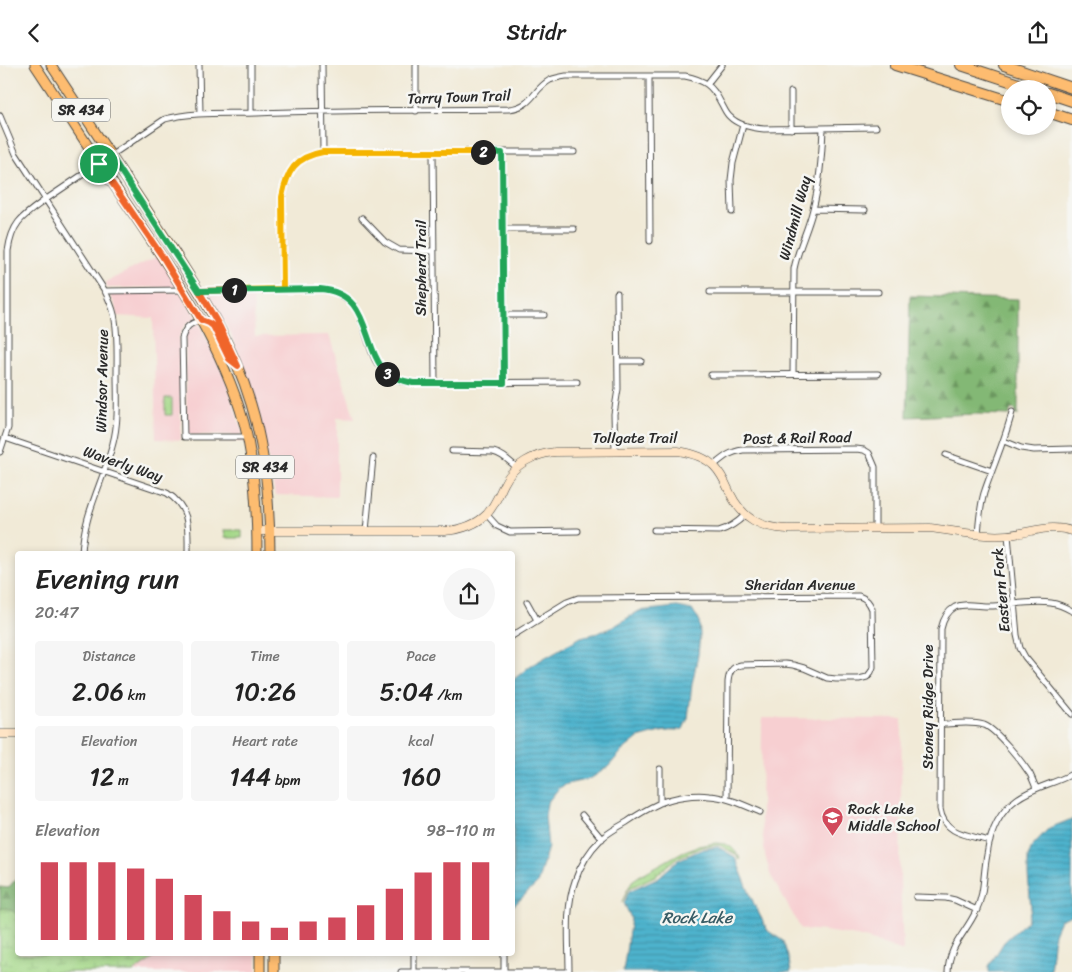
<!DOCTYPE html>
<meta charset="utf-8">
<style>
body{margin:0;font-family:Sriracha,sans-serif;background:#f6f6f6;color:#222;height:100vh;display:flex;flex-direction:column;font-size:19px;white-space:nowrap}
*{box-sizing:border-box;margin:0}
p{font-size:16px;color:#767676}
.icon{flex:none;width:28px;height:28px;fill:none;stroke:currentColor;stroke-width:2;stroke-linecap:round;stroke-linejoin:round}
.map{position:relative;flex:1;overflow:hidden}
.details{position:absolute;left:15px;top:486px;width:500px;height:405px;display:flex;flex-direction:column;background:#fff;border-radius:5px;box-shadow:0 2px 8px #0003}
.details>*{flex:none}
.tools{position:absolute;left:1001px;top:15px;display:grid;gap:10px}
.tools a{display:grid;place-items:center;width:55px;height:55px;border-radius:50%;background:#fff;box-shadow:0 2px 8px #0003;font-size:25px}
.pin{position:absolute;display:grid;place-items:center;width:42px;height:42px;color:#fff;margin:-21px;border:2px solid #fff;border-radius:50%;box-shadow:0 1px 5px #0007}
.km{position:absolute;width:25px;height:25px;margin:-12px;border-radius:50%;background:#222;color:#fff;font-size:14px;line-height:25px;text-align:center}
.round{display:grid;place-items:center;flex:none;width:52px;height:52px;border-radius:26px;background:#f6f6f6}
.headline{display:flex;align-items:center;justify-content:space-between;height:85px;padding:0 20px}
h1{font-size:28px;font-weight:600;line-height:38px}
.figures{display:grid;grid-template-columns:repeat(3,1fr);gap:8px;height:85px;padding:5px 20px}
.figures div{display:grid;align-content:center;border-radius:5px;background:#f6f6f6;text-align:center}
.figures b{font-size:25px;font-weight:600}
.figures small{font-size:14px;font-weight:400}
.figures p{font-size:14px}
.chart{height:140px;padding:10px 20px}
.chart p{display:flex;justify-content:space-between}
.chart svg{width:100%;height:90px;margin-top:5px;stroke:#d1495b;stroke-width:6}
header{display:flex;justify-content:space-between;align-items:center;height:65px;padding:0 20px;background:#fff;font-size:22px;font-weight:600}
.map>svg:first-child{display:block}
</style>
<header><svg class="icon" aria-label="back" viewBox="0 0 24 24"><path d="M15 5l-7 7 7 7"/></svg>Stridr<svg class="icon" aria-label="share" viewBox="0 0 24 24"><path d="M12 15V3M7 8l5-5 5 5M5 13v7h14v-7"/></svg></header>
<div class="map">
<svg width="1072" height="907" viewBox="0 0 1072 907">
<defs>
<pattern id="forest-firs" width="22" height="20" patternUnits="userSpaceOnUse" patternTransform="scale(1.25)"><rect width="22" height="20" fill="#83b874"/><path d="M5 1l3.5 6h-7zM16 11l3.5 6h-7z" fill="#6b965f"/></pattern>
<pattern id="wetland-marsh" width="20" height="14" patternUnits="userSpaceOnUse" patternTransform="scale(1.25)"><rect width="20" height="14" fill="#a4d888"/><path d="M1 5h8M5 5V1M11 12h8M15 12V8" fill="none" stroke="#8dba76"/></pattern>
<pattern id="water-rules" width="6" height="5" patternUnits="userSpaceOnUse" patternTransform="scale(1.25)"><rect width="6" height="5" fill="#4eb3cd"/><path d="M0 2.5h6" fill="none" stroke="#4192a7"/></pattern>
</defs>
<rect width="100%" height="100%" fill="#f6f6f2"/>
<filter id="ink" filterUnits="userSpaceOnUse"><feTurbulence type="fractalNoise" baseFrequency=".02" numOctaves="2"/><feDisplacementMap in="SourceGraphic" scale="10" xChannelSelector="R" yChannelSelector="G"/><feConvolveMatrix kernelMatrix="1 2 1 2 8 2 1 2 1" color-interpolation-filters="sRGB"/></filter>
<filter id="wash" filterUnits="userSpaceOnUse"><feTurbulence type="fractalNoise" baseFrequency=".0096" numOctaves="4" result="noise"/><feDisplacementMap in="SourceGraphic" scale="20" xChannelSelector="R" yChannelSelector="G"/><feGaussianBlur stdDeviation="1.12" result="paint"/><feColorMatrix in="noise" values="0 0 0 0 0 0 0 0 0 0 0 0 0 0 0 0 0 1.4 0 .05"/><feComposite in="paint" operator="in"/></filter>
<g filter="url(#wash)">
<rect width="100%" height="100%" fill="#f1ead7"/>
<path fill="#f7cfd1" d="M158,191l20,31 -71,1 -1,-6z
M181,227l16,27 -8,3 -6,6 -4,10 2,102h63l1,2 -89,-3 -3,-121 -36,-2 -2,-11 -6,-12z
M253,228l2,43 74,-1 26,84 -18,-1v79l-62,-2 -16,-84 -29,-79 -23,-38z
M199,258l28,59 16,53h-56l-2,-97 2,-7 6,-5z
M762,653l140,1 -2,161 3,71 -28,-10 -18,-5 -32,-5 -24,-2 -31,-55 -5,-19 -4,-35z
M158,889h99v18h-124l21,-14z"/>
<path fill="#a4d888" stroke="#68825a" d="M165,333h7v17h-7z
M224,465h18v8h-17z"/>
<path fill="url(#forest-firs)" stroke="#577250" d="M910,231l108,3v116h-3l1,-5 -5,-1 -2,6 -33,-1 -69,3z
M17,813v37c-5,-5 -10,-7 -17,-6v-22l8,1z"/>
<path fill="url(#wetland-marsh)" stroke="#68825a" d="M716,778c15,1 16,4 24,15l-1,2 -2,-5 -18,-10 -17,2 -25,11 -20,17 -29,14 -6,13 10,-21 7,-5 43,-24 16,-6z
M6,843l7,3 4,4 1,39h31l12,2 15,-2h82l-4,4 -21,14h-133v-63z"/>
<path fill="url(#water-rules)" stroke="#3c6f7c" d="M677,542l15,3 7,9 1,16 -2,20 -6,29 -4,34 -5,11 -23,3 -22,6 -16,13 -14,16 -18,12 -23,5 -8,4 -12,15 -2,13 3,31 -11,37 -24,22v-226l17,-14 51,-29 17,-4 15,-6 26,-16z
M1072,754v96l-12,5 -6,14 -4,38h-61v-6l15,-24 23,-21 4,-12 -3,-34v-18l4,-11 17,-18z
M718,782l17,10 19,47 14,27 15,10 6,19 2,12h-168l8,-54 -7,-15 5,-12 30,-14 19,-17 25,-11z"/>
</g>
<g filter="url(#ink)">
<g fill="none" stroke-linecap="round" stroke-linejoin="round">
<defs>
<path id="street" d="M199,0l1,49
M251,0v48
M322,0l1,87
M416,0v46
M649,11l1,165
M707,19l15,-19
M0,51l16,38 89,137c4,9 9,18 10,29 3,17 2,36 2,54 0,22 2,47 -4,69 -9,37 -30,72 -31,111
M791,64v-37
M433,87l2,231
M502,87l2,230
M813,144l52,1
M732,147l-1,-32 2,-17 10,-38
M362,153l23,24 14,8 34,1
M503,164h71
M283,224l-1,-92c5,-26 13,-40 41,-45h251
M105,226l78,-1
M199,226l121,-2c59,5 35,69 72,88 13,7 28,6 43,6l142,-1
M710,227h168
M504,250h40
M201,255c-12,4 -15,6 -19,18l2,99h63
M618,296h23
M793,309l1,-105c4,-21 14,-39 19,-60 7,-26 9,-54 10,-81
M711,310l167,-1
M5,373l162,55c24,15 21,36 21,61
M1004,376l17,7 13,2 38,-1
M452,386l41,1c10,2 16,9 23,15
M615,386l-1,-37 4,-25 -1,-96
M0,387l8,-24v-177c4,-29 15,-35 37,-51l120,-81c29,-8 62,-5 92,-6 84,-3 168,-3 252,-4 25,-3 23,-19 41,-29 5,-2 10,-3 16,-4h119c19,4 27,9 36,27 3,5 5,11 9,14 8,8 23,11 34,12l112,-2
M946,390l46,16
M713,401c11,-9 16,-14 30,-16l113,-1 8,1 5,3 6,14v61
M487,450l10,11 13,6 68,-1
M654,465l65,1c11,-3 18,-8 26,-16
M366,466l7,-73
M978,470c1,-14 2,-28 6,-42 9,-27 21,-53 28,-81
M1008,470l9,100 3,13 5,9 47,57
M527,537l10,18
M512,571l55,-34 11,-4 281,-2c8,3 10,6 13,13l1,58 -2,5 -4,5 -8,2h-23l-9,-1 -23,-10 -11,-3 -8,-1 -44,1c-10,2 -12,8 -13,17l-1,117
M941,659c14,0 30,-3 43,1 12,4 38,37 46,49 2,4 4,9 6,14
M660,704v34
M582,750l20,24
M990,776c-21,-6 -46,-6 -50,-32l1,-180c2,-9 5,-17 14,-22 11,-5 26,0 38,-1 19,-1 39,-6 58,-3 7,1 14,4 21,8
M916,832l30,1 9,2 22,10
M504,889v18
M401,907h168
M414,907v-18
M569,907c0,-30 -4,-63 6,-91 5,-15 15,-31 26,-42 8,-7 17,-12 26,-17 10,-7 22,-14 33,-19 14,-6 34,-9 49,-7 18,1 35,9 51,16
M948,907c1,-27 18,-39 28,-61 9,-18 7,-37 11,-56 3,-22 12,-43 30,-56 16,-12 37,-15 55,-25"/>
<path id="secondary" d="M257,466h187c15,-1 31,-5 43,-17 8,-9 12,-20 17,-30 10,-20 30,-30 51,-32l123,-1c13,2 27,6 36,15 8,8 12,18 16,27 12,25 30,35 57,36l143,-1c26,3 51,9 77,7 16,-1 31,-7 46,-7 6,0 13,1 19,3
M0,669h18"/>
<path id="primary" d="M35,0c28,42 55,85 83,126 49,73 102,146 126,232 11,42 13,87 13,131
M51,0c37,56 74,112 111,168 36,56 70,107 89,171 15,49 19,99 19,150
M260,889v18
M274,889v18"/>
<path id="highway" d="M895,0l115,36
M961,0l73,24
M1004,0l68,23
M1048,28l24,8
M1048,47l24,8"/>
</defs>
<use href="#street" stroke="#494845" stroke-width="7"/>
<use href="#secondary" stroke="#494845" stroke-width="9"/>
<use href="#primary" stroke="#494845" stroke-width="11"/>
<use href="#highway" stroke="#494845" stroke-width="12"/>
<use href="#street" stroke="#fff" stroke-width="5"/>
<use href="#secondary" stroke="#fee4c5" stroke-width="8"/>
<use href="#primary" stroke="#fdbc6f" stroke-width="9"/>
<use href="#highway" stroke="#fdbc6f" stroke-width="10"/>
</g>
</g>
<g fill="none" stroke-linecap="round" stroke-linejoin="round" filter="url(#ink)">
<defs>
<path id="split-1" d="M99,99l63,92 39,64 8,3 4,3 16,33 9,7 -18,-39 -21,-36 35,-1"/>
<path id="split-2" d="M234,225l49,-1 -1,-92c5,-26 13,-40 41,-45h160"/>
<path id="split-3" d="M387,309c8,5 17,7 26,9h91l-2,-230 -19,-1"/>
<path id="split-4" d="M99,99l12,-8 88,135 121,-2c52,4 40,56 67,85"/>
</defs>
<use href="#split-1" stroke="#fff" stroke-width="10"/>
<use href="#split-2" stroke="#fff" stroke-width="10"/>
<use href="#split-3" stroke="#fff" stroke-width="10"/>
<use href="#split-4" stroke="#fff" stroke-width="10"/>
<use href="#split-1" stroke="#f0652b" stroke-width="6"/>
<use href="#split-2" stroke="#f5b400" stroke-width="6"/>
<use href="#split-3" stroke="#22a559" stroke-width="6"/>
<use href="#split-4" stroke="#22a559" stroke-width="6"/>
</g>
<defs>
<symbol id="school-pin" viewBox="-11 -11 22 30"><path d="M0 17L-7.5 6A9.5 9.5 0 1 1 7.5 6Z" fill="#d1495b" stroke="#f6f6f2"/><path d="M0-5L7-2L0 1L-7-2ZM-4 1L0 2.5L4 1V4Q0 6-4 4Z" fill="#fff"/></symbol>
</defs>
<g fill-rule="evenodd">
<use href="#school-pin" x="820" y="740" width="25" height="34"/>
</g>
<g text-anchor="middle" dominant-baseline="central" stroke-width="5" stroke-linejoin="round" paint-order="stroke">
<g fill="#f6f6f2" stroke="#686867" stroke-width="1">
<rect x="52" y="33.5" width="58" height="23" rx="4"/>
<rect x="236" y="390.5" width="58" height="23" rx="4"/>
</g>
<g font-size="14" font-weight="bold" fill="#2b2b2b">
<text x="81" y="45">SR 434</text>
<text x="265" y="402">SR 434</text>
</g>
<g font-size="15" fill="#2b2b2b" stroke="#f6f6f2">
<text transform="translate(459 32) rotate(-2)">Tarry Town Trail</text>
<text transform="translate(795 153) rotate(-75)">Windmill Way</text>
<text transform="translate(421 203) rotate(-90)">Shepherd Trail</text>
<text transform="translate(102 316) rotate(-89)">Windsor Avenue</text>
<text x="635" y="373">Tollgate Trail</text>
<text transform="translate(797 373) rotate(-1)">Post &amp; Rail Road</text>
<text transform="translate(123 399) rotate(19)">Waverly Way</text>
<text x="800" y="520">Sheridan Avenue</text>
<text transform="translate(1001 525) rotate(-95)">Eastern Fork</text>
<text transform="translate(928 642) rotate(-90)">Stoney Ridge Drive</text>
</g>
<g font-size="15" fill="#2b2b2b" stroke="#f6f6f2" text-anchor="start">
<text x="848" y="744">Rock Lake<tspan x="848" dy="17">Middle School</tspan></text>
</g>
<g font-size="16" font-style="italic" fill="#375b64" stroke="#f6f6f2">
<text x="697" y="852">Rock Lake</text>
</g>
</g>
</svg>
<div class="tools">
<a><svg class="icon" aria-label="locate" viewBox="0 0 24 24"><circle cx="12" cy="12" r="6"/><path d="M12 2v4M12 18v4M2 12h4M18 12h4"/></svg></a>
</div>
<div class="pin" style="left:99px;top:99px;background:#1e9e55"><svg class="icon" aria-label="arrive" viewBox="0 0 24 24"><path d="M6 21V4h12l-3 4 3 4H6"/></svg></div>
<b class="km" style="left:234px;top:225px">1</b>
<b class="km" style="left:483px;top:87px">2</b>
<b class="km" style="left:387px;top:309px">3</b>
<section class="details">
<div class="headline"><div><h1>Evening run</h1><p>20:47</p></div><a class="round"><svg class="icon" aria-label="share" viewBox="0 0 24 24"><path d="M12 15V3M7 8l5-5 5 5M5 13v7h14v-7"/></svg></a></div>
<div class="figures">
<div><p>Distance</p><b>2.06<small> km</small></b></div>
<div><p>Time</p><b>10:26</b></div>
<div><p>Pace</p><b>5:04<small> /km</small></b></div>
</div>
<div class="figures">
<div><p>Elevation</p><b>12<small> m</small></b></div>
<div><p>Heart rate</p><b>144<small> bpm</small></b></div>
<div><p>kcal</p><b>160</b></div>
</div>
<div class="chart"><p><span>Elevation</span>98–110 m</p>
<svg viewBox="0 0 160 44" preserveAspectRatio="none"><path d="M5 44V6M15 44V6M25 44V6M35 44V9M45 44V14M55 44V22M65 44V30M75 44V35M85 44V38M95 44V35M105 44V33M115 44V27M125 44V19M135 44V11M145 44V6M155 44V6"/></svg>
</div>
</section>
</div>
